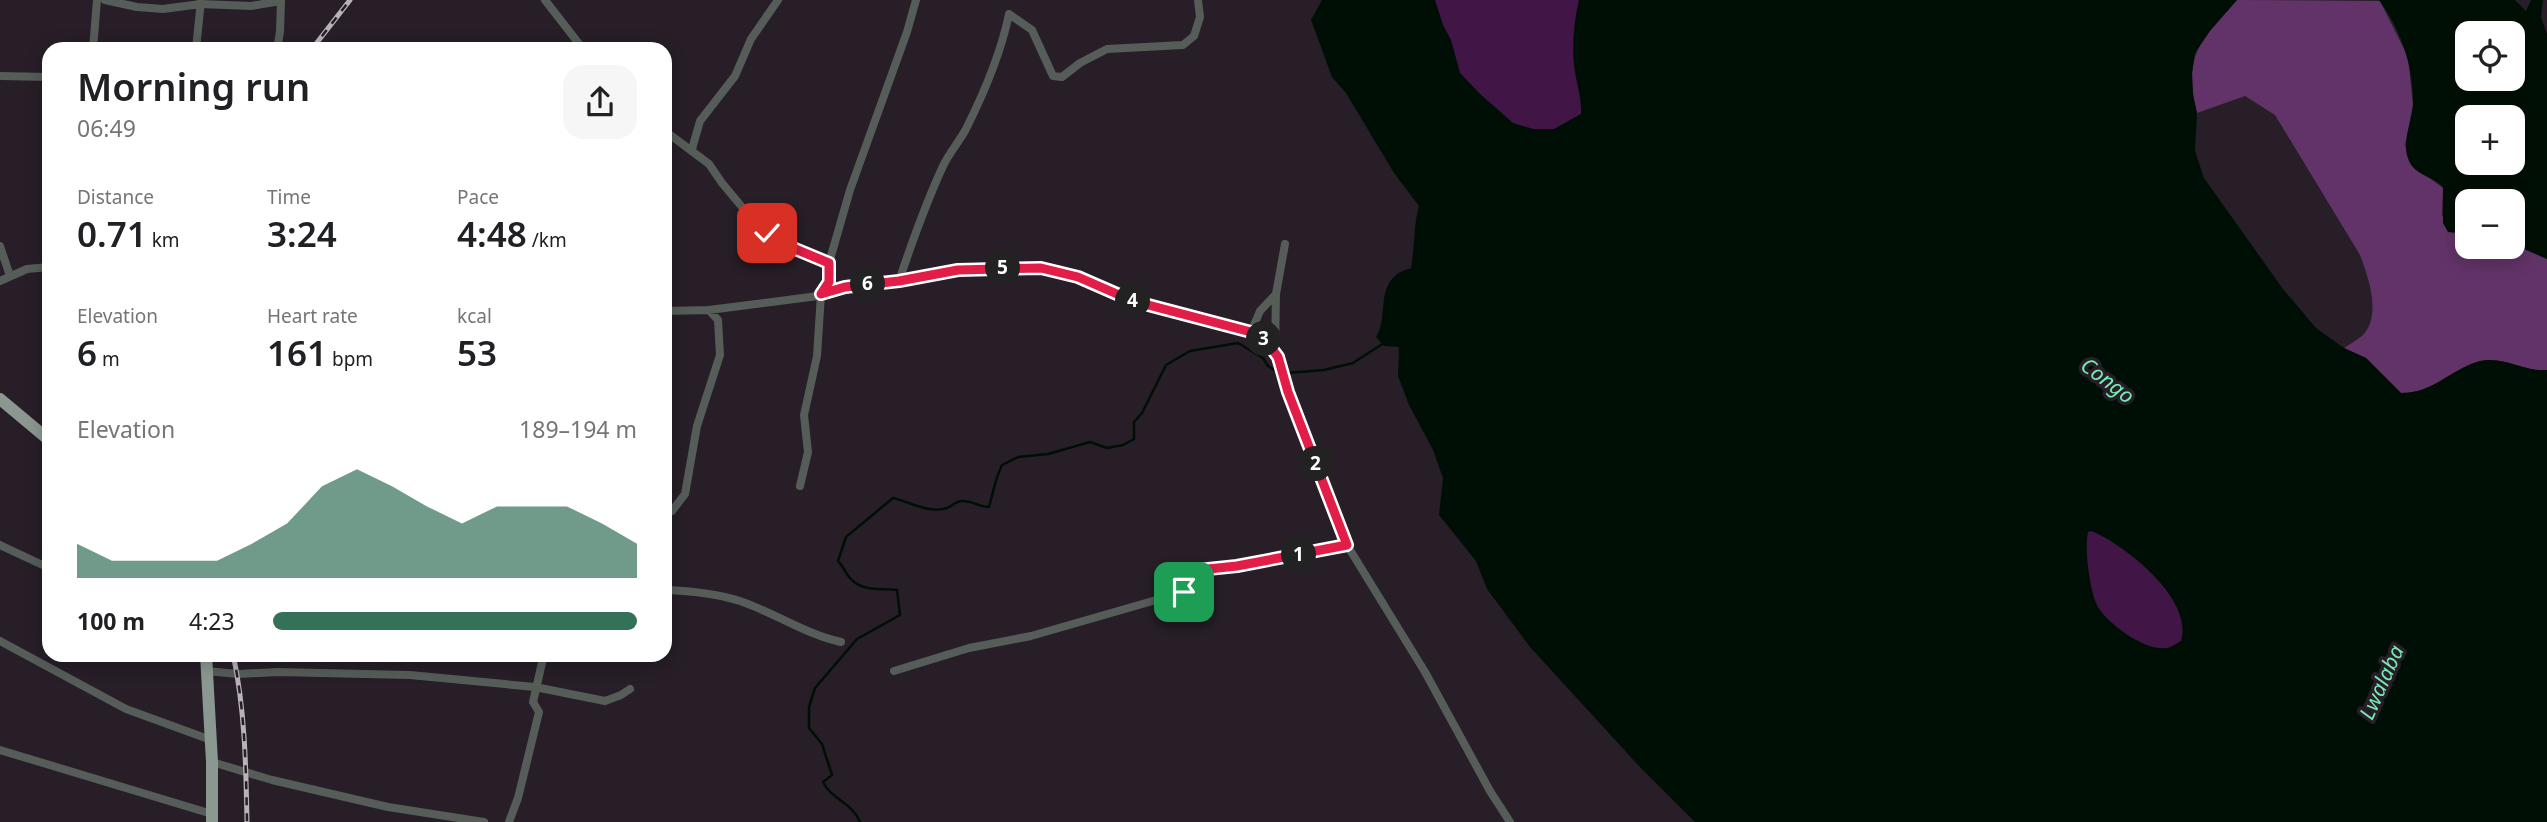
<!DOCTYPE html>
<meta charset="utf-8">
<style>
body{margin:0;font-family:"Noto Sans",sans-serif;background:#f6f6f6;color:#202124;height:100vh;display:flex;flex-direction:column;font-size:26px;white-space:nowrap}
*{box-sizing:border-box;margin:0}
p{font-size:23px;color:#757577}
.icon{flex:none;width:38px;height:38px;fill:none;stroke:currentColor;stroke-width:2;stroke-linecap:round;stroke-linejoin:round}
.map{position:relative;flex:1;overflow:hidden}
.panel{position:absolute;left:42px;top:42px;width:630px;height:620px;display:flex;flex-direction:column;background:#fff;border-radius:21px;box-shadow:0 4px 18px #0003}
.panel>*{flex:none}
.fabs{position:absolute;left:2455px;top:21px;display:grid;gap:14px}
.fabs a{display:grid;place-items:center;width:70px;height:70px;border-radius:14px;background:#fff;box-shadow:0 4px 18px #0003;font-size:35px}
.pin{position:absolute;display:grid;place-items:center;width:60px;height:60px;color:#fff;margin:-30px;border-radius:14px;box-shadow:0 4px 10px #0006}
.km{position:absolute;width:35px;height:35px;margin:-18px;border-radius:50%;background:#222;color:#fff;font-size:19px;line-height:35px;text-align:center}
.round{display:grid;place-items:center;flex:none;width:74px;height:74px;border-radius:21px;background:#f6f6f6}
.head{display:flex;align-items:center;justify-content:space-between;height:119px;padding:0 35px}
h1{font-size:38px;font-weight:600;line-height:52px}
.figures{display:grid;grid-template-columns:repeat(3,1fr);gap:10px;height:119px;padding:7px 35px}
.figures div{display:grid;align-content:center}
.figures b{font-size:35px;font-weight:600}
.figures small{font-size:19px;font-weight:400}
.figures p{font-size:19px}
.chart{height:196px;padding:14px 35px}
.chart p{display:flex;justify-content:space-between}
.chart svg{width:100%;height:126px;margin-top:7px;fill:#347159;opacity:.7}
ul{padding:0 35px;list-style:none;font-size:23px}
li{display:grid;grid-template-columns:112px 84px 1fr;align-items:center;height:52px}
li i{height:18px;border-radius:9px;background:#347159}
.map>svg:first-child{display:block}
</style>
<div class="map">
<svg width="2547" height="822" viewBox="0 0 2547 822">
<rect width="100%" height="100%" fill="#271e27"/>
<path fill="#421547" d="M1435,0h144c-5,22 -7,43 -5,66 2,17 8,31 7,48l-27,15h-21l-20,-6 -33,-29 -20,-21 -9,-33 -8,-15z
M2092,531c35,16 102,67 89,110 -4,2 -10,7 -15,7 -21,3 -57,-23 -68,-41 -9,-14 -14,-59 -11,-75z"/>
<path fill="#623368" d="M2237,0l143,1 28,56 5,48 -8,40 3,10 4,10 31,23 -1,28 22,8 3,-1 1,24h45v-3l34,15v111c-24,2 -46,-16 -70,-8 -29,9 -43,31 -76,31l-35,-35 -22,-10c6,-4 13,-8 19,-13 19,-20 5,-59 -3,-80l-85,-140 -30,-19 -48,17c-14,-58 3,-72 40,-113z"/>
<path fill="#000f05" fill-rule="evenodd" d="M1322,0h113l8,25 8,15 9,33 20,21 33,29 20,6h21l27,-15c1,-17 -5,-32 -7,-49 -2,-22 0,-43 5,-65h658l-27,31 -15,22 -3,20 1,22 4,18 -2,38 9,27 79,111 33,39 28,20 22,10 35,35c33,0 47,-22 76,-31 24,-8 46,10 70,8v452h-852l-57,-57 -108,-118 -43,-58 -11,-28 -37,-46 4,-37 -10,-28 -24,-45 -11,-29 1,-29 -15,-1 -8,-9c12,-18 1,-45 19,-61 3,-4 11,-6 16,-8 4,-21 2,-41 8,-62l-25,-33 -48,-80 -14,-16 -21,-57zM2092,531c34,15 102,68 89,110 -4,2 -10,7 -15,7 -21,3 -57,-23 -68,-41 -8,-14 -14,-59 -10,-75z
M2379,0h136l11,11 5,-11h12l-2,17 6,17v225l-34,-15v-43h-45l-1,22 -10,10 -9,-1 -5,-9v-36c-8,-9 -23,-11 -31,-21 -14,-20 1,-43 1,-64 0,-37 -12,-72 -34,-102zM2468,33h45v46h-45zM2468,117h45v46h-45z"/>
<g fill="none" stroke-linecap="round" stroke-linejoin="round">
<path stroke="#000f05" stroke-width="2.5" d="M1286,373l38,-3 29,-7 31,-20
M860,822c-8,-20 -28,-22 -37,-40l9,-7 -10,-31 -13,-16v-21l6,-19 42,-49 43,-24 -3,-25c-16,-2 -33,2 -45,-10 -6,-5 -8,-13 -14,-19l8,-24 47,-39c18,4 35,16 54,10 6,-2 8,-7 15,-7 9,-1 17,6 27,6l8,-30 5,-12 16,-8 30,-3 42,-12 17,6 16,-3 11,-6v-17l8,-9 24,-48 24,-14 48,-8 25,15 5,8 11,7"/>
<path stroke="#565d59" stroke-width="8" d="M105,0l32,7 26,2 38,-5 50,2 30,-5
M545,0l38,49
M93,49l4,-49
M196,49l5,-49
M277,49l3,-17 1,-32
M0,76l49,1
M665,131l44,33 13,19 30,36 15,14 20,13 42,17
M692,149l8,-28 35,-45 16,-37 27,-39
M0,246l10,30
M0,281l27,-12 22,-2
M899,281c13,-39 27,-78 44,-115 6,-13 16,-24 23,-37 18,-36 35,-76 43,-115l23,16 21,46 9,1 18,-14 27,-14 76,-4 11,-9 6,-19 -2,-17
M665,311l44,-1 109,-14 27,-9 54,-6 59,-11 64,-3 36,4 20,6 55,24 99,25 19,6 16,9 11,16 10,35 59,153 78,127 65,119 20,31
M1251,332l9,-21 16,-17
M1275,352l1,-58 9,-50
M800,486l8,-34 -4,-37 13,-59 4,-62 8,-12v-19l21,-73 57,-158 9,-32
M665,512l7,-1 13,-17 12,-68 23,-71 -2,-35 -9,-10
M0,545l49,23
M665,590c26,1 50,3 75,11 35,12 65,33 101,41
M0,641l126,68 85,31
M207,671l31,3 40,-2 132,3 125,12 70,14 16,-6 9,-6
M894,671l75,-23 62,-12 153,-44 -4,-14 9,-7 48,-5 110,-21
M0,750l212,64
M212,762l60,18 116,27 96,15
M509,822l9,-24 21,-86 -6,-10 11,-48"/>
<path stroke="#8b9891" stroke-width="12" d="M0,399l49,41
M206,654l6,108v60"/>
<defs>
<path id="rail" d="M312,49l38,-49
M233,654c12,55 13,113 14,168"/>
</defs>
<use href="#rail" stroke="#b9b3b9" stroke-width="5"/>
<use href="#rail" stroke="#271e27" stroke-width="2.5" stroke-dasharray="8" stroke-linecap="butt"/>
</g>
<g fill="none" stroke-linecap="round" stroke-linejoin="round">
<defs>
<path id="route" d="M767,233l21,13 41,17v19l-8,12 24,-7 54,-6 59,-11 83,-2 37,9 55,24 118,31 15,9 12,16 10,35 59,153 -110,21 -48,5 -9,7 4,14"/>
</defs>
<use href="#route" stroke="#fff" stroke-width="14"/>
<use href="#route" stroke="#e11d48" stroke-width="9"/>
</g>
<g text-anchor="middle" dominant-baseline="central" stroke-width="7" stroke-linejoin="round" paint-order="stroke">
<g font-size="21" font-style="italic" fill="#77ebb5" stroke="#271e27">
<text transform="translate(2108 380) rotate(37)">Congo</text>
<text transform="translate(2381 682) rotate(-66)">Lwalaba</text>
</g>
</g>
</svg>
<div class="fabs">
<a><svg class="icon" aria-label="locate" viewBox="0 0 24 24"><circle cx="12" cy="12" r="6"/><path d="M12 2v4M12 18v4M2 12h4M18 12h4"/></svg></a>
<a>+</a>
<a>−</a>
</div>
<div class="pin" style="left:1184px;top:592px;background:#1e9e55"><svg class="icon" aria-label="arrive" viewBox="0 0 24 24"><path d="M6 21V4h12l-3 4 3 4H6"/></svg></div>
<div class="pin" style="left:767px;top:233px;background:#d93025"><svg class="icon" aria-label="check" viewBox="0 0 24 24"><path d="M5 12l5 5 9-10"/></svg></div>
<b class="km" style="left:1299px;top:555px">1</b>
<b class="km" style="left:1316px;top:464px">2</b>
<b class="km" style="left:1264px;top:339px">3</b>
<b class="km" style="left:1133px;top:301px">4</b>
<b class="km" style="left:1003px;top:268px">5</b>
<b class="km" style="left:868px;top:284px">6</b>
<section class="panel">
<div class="head"><div><h1>Morning run</h1><p>06:49</p></div><a class="round"><svg class="icon" aria-label="share" viewBox="0 0 24 24"><path d="M12 15V3M7 8l5-5 5 5M5 13v7h14v-7"/></svg></a></div>
<div class="figures">
<div><p>Distance</p><b>0.71<small> km</small></b></div>
<div><p>Time</p><b>3:24</b></div>
<div><p>Pace</p><b>4:48<small> /km</small></b></div>
</div>
<div class="figures">
<div><p>Elevation</p><b>6<small> m</small></b></div>
<div><p>Heart rate</p><b>161<small> bpm</small></b></div>
<div><p>kcal</p><b>53</b></div>
</div>
<div class="chart"><p><span>Elevation</span>189–194 m</p>
<svg viewBox="0 0 160 44" preserveAspectRatio="none"><path d="M0 44V32L10 38L20 38L30 38L40 38L50 32L60 25L70 12L80 6L90 12L100 19L110 25L120 19L130 19L140 19L150 25L160 32V44z"/></svg>
</div>
<ul>
<li><b>100 m</b>4:23<i style="width:100%"></i></li>
</ul>
</section>
</div>
